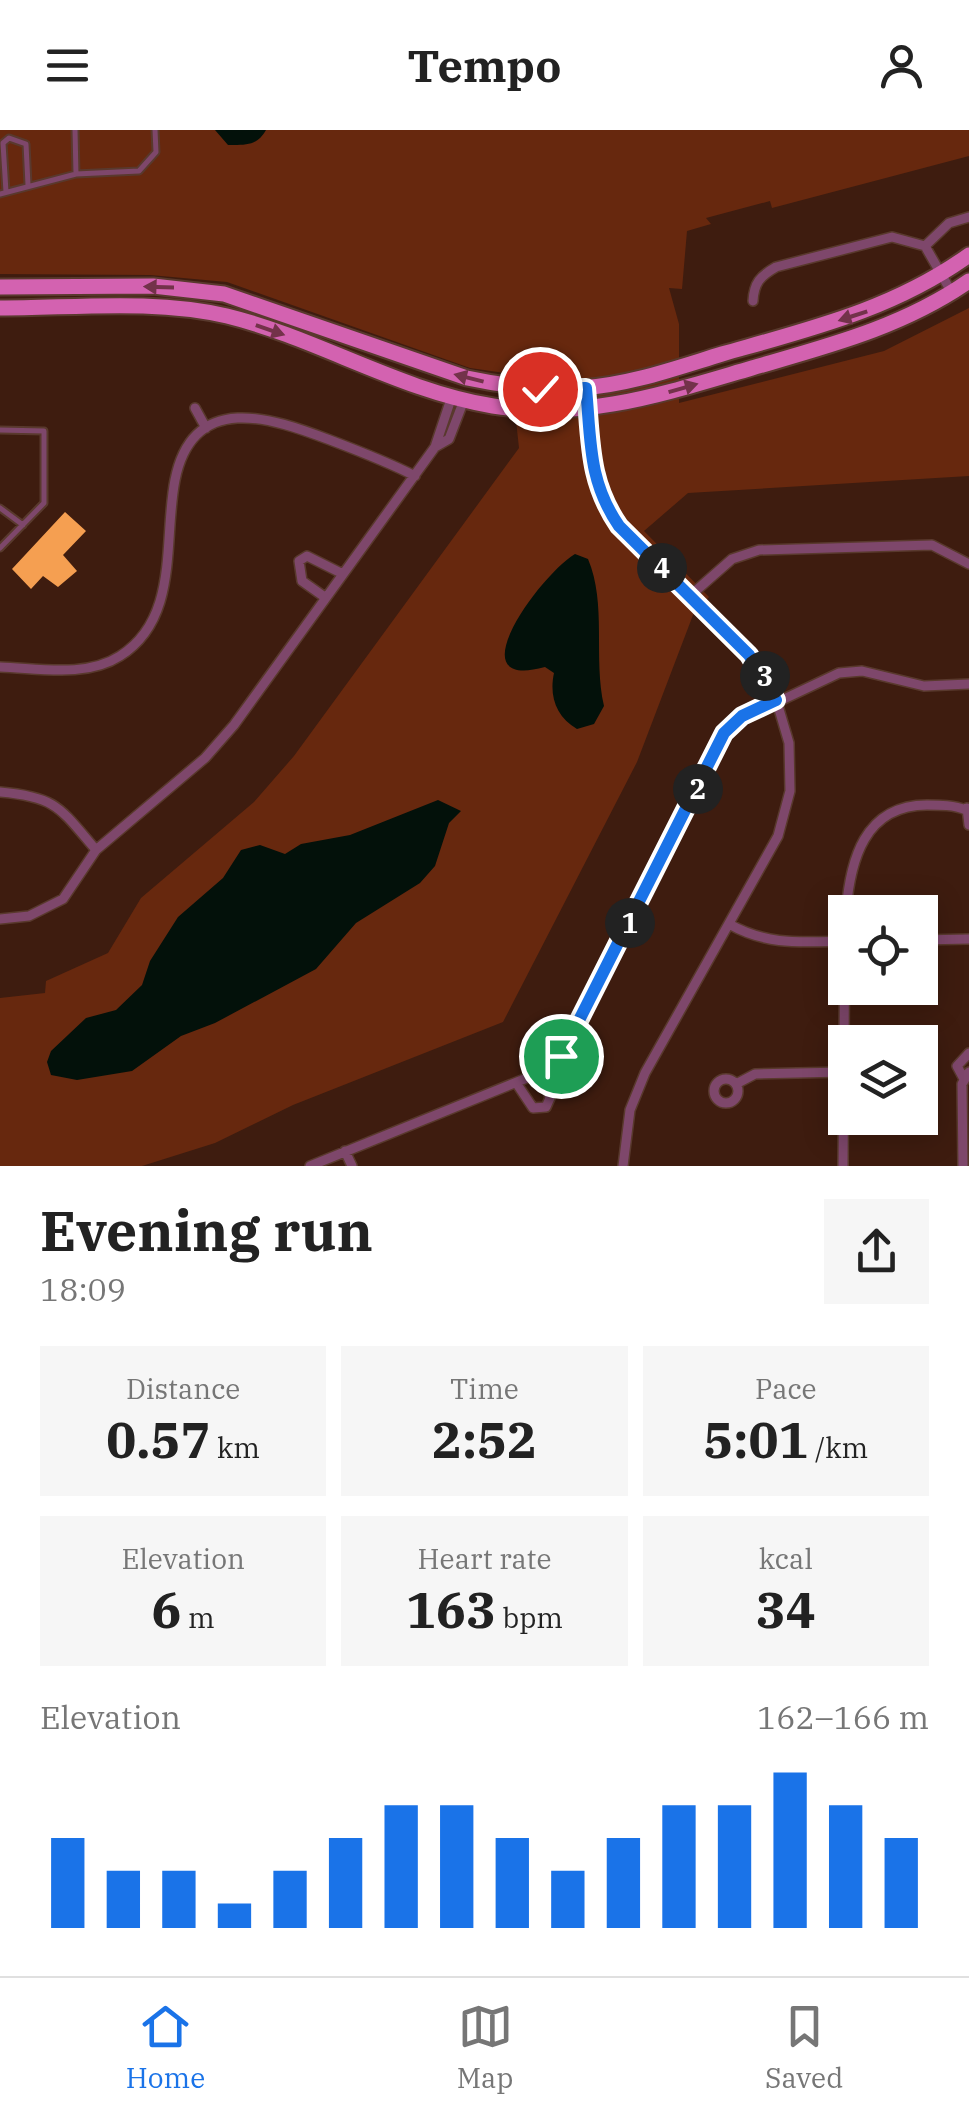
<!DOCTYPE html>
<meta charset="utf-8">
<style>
body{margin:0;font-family:"IBM Plex Serif",serif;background:#f6f6f6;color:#222;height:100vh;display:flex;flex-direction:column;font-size:38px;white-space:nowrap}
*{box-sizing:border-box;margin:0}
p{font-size:32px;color:#767676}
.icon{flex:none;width:55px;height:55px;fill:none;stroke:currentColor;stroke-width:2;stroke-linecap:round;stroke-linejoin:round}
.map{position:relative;height:1036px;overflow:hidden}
.side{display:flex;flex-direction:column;background:#fff;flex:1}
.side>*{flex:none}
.controls{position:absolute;left:828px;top:765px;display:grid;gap:20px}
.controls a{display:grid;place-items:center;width:110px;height:110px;border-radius:0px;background:#fff;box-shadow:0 5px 25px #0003;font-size:50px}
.pin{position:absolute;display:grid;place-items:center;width:85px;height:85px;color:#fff;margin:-42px;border:5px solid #fff;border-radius:50%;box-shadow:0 2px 10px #0007}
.km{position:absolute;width:50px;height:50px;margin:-25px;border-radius:50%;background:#222;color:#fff;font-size:28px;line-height:50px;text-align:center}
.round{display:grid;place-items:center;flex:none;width:105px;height:105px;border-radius:0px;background:#f6f6f6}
.head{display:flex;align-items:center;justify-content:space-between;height:170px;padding:0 40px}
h1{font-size:55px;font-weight:700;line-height:75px}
.figures{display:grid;grid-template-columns:repeat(3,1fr);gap:15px;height:170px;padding:10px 40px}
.figures div{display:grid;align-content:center;border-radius:0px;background:#f6f6f6;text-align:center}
.figures b{font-size:50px;font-weight:700}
.figures small{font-size:28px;font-weight:400}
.figures p{font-size:28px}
.chart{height:280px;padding:20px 40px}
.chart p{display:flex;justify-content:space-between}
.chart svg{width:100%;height:180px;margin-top:10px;stroke:#1a73e8;stroke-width:6}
header{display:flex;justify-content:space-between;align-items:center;height:130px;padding:0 40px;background:#fff;font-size:45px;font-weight:700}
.dock{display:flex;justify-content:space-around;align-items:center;height:140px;border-top:2px solid #e0e0e0;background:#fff;font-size:28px;color:#767676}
.dock a{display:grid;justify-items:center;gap:5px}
.dock .selected{color:#1a73e8}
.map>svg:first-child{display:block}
</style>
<header><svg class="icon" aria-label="menu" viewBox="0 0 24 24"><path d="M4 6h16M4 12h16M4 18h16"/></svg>Tempo<svg class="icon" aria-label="person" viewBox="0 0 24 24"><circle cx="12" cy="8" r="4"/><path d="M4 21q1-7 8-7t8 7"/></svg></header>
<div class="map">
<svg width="969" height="1036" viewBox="0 0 969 1036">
<rect width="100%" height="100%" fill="#3e1c0f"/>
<path fill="#67280e" d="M0,0h969v26l-197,52 -2,-7 -64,17 5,6 -24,7 -5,58 -13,-1 10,36v79l205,-52 85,-43v168l-281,17 -44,38 65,66 -16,18 -56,147 -134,260 -210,83 -78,38 -73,23h-142v-168l45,-5 1,-12 62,-28 33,-55 113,-96 40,-46 225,-308 -8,-74 -41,-6 -243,-86 -77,-7 -150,-1z"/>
<path fill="#03110a" d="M215,0h51c-9,16 -20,15 -38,15z
M575,424l13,5c19,45 5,99 16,147l-10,18 -17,5c-21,-12 -28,-33 -23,-56l-9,-6c-91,25 -4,-93 30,-113z
M438,670l23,11 -12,12 -14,43 -15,17 -64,40 -40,46 -101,54 -34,13 -49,35 -55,9 -26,-5 -4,-13 4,-11 35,-33 30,-8 26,-25 8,-24 28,-44 45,-39 18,-28 19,-5 25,9 16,-10 49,-9z"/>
<path fill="#f59f51" d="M65,382l21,19 -23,24 14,16 -19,16 -15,-11 -12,13 -19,-20z"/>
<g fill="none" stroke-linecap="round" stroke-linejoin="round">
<defs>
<path id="service" d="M75,0l1,44
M6,62l-3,-49 6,-5 17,6 2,41
M0,64l76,-20 63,-3 17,-19 -1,-22
M0,300l44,1v72l-44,45
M0,378l23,17"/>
<path id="minor" d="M925,116l24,-23 20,-6
M753,171c1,-18 7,-25 23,-34l116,-30 33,9 27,47
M585,258l9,94 13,27 12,17 130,129 27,44 13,44 1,48 -12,45 -133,237 -15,37 -7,56
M195,278l11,20
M435,317l14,-8 15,-39
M691,465l41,-36 27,-9 173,-5 37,19
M326,468l-24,-17 -3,-20 8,-5 36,18
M0,537c38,1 86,11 120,-11 60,-38 43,-116 55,-176 18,-90 97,-62 155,-40 29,11 58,22 85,36
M0,662c57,5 60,16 96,58
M967,678l2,17
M846,782c4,-51 18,-107 81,-107 13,0 27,0 39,5
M0,789l29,-3 34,-17 33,-49 109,-92 29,-33 201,-278 17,-51
M729,794c39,22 73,18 116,17
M920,810l49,-1
M714 961a12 12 0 1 1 24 0a12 12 0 1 1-24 0Z
M964,949l-7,-13 12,-13
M517,954l16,24 13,-1 4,-9 -8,-25
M736,954l19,-10 89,-2
M345,1021l7,15
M310,1036l239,-97 22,-27 160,-318 108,-51 23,-2 62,15 45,-2
M843,1036l2,-247
M963,1036l-1,-82 7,-12"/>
<path id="primary" d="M0,157l153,-1 71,8 243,84c38,8 75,13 114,10 48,-3 95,-20 141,-34 88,-25 172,-45 247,-99
M0,178c74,0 154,-9 227,8 90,22 173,75 266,90 91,15 173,-13 259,-38 76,-22 151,-41 217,-87"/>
</defs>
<use href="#service" stroke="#59392d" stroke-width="9"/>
<use href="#minor" stroke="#59392d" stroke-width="12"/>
<use href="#primary" stroke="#59392d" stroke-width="19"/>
<use href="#service" stroke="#7e476b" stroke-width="5"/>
<use href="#minor" stroke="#7e476b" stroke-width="9"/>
<use href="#primary" stroke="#d362b0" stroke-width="15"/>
</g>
<defs><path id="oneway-solid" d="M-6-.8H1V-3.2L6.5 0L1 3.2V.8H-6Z" transform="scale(2.5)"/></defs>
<g fill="#73324a">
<use href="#oneway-solid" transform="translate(159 157) rotate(-178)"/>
<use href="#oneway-solid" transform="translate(853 186) rotate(162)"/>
<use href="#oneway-solid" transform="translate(270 200) rotate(19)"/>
<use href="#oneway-solid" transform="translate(469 248) rotate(-166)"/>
<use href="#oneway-solid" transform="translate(683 258) rotate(-16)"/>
</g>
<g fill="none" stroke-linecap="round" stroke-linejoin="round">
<defs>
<path id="route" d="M540,259l46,-1c5,53 2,93 33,138l130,129 27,45 -34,16 -18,17 -163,323"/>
</defs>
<use href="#route" stroke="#fff" stroke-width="20"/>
<use href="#route" stroke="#1a73e8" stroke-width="12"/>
</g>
</svg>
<div class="controls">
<a><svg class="icon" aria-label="locate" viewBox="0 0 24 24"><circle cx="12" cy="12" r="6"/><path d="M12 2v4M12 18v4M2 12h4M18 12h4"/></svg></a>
<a><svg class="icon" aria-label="layers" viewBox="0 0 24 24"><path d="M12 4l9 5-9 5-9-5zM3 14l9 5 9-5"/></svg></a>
</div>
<div class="pin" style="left:561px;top:926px;background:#1e9e55"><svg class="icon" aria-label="arrive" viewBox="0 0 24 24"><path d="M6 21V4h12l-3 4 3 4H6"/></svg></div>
<div class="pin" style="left:540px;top:259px;background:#d93025"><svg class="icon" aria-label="check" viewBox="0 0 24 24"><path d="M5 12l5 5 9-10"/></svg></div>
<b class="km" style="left:630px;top:793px">1</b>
<b class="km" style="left:698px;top:659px">2</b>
<b class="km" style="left:765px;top:546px">3</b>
<b class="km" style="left:662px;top:438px">4</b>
</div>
<section class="side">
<div class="head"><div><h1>Evening run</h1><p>18:09</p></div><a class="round"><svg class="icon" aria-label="share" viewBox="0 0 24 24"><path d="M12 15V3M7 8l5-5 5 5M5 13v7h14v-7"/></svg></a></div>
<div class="figures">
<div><p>Distance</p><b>0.57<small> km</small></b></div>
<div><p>Time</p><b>2:52</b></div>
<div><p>Pace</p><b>5:01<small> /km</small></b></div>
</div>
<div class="figures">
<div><p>Elevation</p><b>6<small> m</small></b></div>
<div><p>Heart rate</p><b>163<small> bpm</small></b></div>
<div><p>kcal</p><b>34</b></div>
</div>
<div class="chart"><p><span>Elevation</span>162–166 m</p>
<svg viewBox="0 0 160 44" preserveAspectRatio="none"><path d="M5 44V22M15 44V30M25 44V30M35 44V38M45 44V30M55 44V22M65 44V14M75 44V14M85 44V22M95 44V30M105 44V22M115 44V14M125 44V14M135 44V6M145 44V14M155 44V22"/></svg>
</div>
</section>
<nav class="dock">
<a class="selected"><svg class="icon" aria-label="home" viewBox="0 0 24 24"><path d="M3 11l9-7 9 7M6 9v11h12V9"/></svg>Home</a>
<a><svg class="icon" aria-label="map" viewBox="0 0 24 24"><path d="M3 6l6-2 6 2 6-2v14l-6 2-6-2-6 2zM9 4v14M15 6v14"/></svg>Map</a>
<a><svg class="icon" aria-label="saved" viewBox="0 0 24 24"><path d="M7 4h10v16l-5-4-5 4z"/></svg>Saved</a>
</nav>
